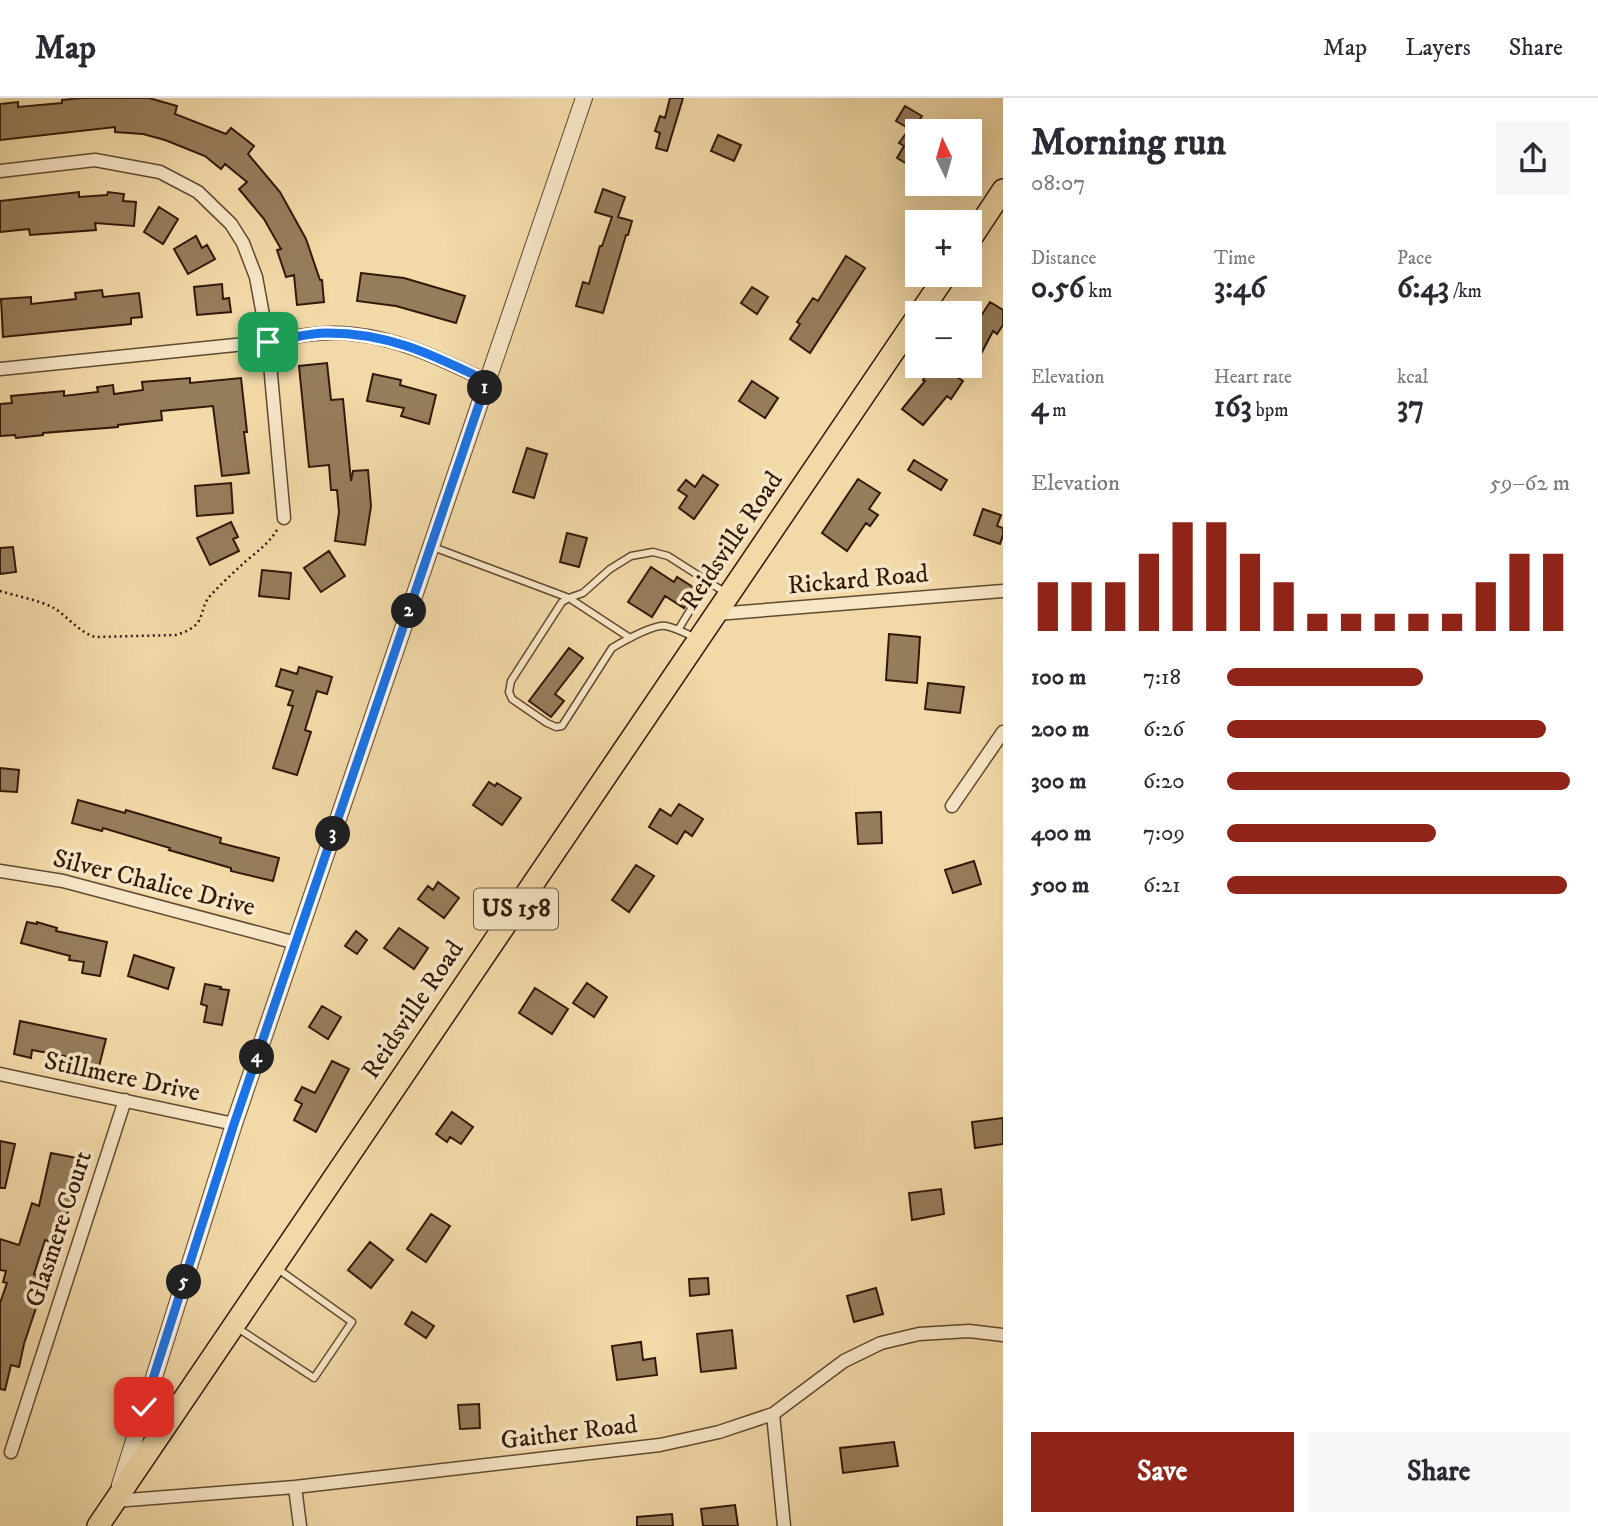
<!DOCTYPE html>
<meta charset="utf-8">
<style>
body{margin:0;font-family:"IM FELL DW Pica",serif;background:#f7f7f7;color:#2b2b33;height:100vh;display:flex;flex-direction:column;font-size:26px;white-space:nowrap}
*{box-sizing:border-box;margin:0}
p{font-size:23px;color:#7c7c81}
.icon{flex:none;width:38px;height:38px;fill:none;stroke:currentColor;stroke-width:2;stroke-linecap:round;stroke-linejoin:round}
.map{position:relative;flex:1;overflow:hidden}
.sheet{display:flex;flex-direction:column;background:#fff;width:595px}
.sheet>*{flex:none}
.needle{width:46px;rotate:355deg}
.buttons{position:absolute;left:905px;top:21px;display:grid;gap:14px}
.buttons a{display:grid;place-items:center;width:77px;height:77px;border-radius:0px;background:#fff;box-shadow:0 7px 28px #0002;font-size:35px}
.pin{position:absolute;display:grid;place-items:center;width:60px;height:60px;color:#fff;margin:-30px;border-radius:14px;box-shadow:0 4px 10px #0006}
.km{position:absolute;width:35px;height:35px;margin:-18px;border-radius:50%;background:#222;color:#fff;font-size:19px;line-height:35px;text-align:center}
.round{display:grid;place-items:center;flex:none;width:74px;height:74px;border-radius:0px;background:#f7f7f7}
.head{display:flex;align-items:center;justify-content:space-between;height:119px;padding:0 28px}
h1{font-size:38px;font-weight:700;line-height:52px}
.stats{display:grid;grid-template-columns:repeat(3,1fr);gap:10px;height:119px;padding:7px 28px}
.stats div{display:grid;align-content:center}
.stats b{font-size:30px;font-weight:700}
.stats small{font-size:19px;font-weight:400}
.stats p{font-size:19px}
.chart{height:196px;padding:14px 28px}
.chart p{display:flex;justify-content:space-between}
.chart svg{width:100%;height:126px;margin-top:7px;stroke:#8f2418;stroke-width:6}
.button{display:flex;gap:14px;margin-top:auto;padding:14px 28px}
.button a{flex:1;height:80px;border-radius:0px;background:#8f2418;color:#fff;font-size:28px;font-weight:700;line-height:80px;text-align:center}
.button a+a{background:#f7f7f7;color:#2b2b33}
ul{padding:0 28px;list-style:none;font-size:23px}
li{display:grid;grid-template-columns:112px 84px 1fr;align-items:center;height:52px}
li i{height:18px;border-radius:9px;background:#8f2418}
header{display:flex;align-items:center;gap:42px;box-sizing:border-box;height:98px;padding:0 35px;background:#fff;border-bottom:2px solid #e1e1e2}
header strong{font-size:33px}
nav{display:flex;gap:38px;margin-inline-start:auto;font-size:24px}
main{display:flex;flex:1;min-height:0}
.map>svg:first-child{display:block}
</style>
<header>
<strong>Map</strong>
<nav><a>Map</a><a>Layers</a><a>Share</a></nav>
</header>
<main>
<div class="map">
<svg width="1003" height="1428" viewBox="0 0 1003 1428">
<rect width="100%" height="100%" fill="#f2d9a8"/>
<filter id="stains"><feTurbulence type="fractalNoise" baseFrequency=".00286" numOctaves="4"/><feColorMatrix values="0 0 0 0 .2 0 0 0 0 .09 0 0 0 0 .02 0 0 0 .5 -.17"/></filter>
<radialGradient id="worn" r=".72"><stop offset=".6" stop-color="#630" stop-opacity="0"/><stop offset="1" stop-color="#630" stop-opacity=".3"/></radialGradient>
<path fill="#967d5b" stroke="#321908" stroke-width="2" d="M82,0h67l28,8 -2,8 51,20 5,-6 23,18 -6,8 32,38 26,47 14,41h2l2,22 -27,3 -3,-30 -8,2 -9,-27 4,-1 -17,-30 -25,-30 8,-7 -22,-18 -4,5 -16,-13 -40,-16 -22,-6 -28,-2v-5l-115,13v-36l18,-2v5l44,-4v-3z
M670,0h13l-16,53 -11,-3 4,-15 -5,-2 5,-15 5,2z
M905,8l17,10 -9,15 -17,-10z
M917,29v43l-20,-12 7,-12 -5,-3 8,-11 5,3z
M718,37l23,10 -7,16 -23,-10z
M603,91l22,8 -7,20 14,4 -4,14h-2l-23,78 -27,-7 7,-24 6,2 11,-38h2l10,-29 -17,-5z
M79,94v5l28,-2 1,-3 16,2 -1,7 13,1 -2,24 -39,-3 1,7 -66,5 -1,-6 -29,3v-31z
M159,109l19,12 -15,25 -19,-12z
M196,138l6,12 5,-3 8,14 -27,15 -14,-25z
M846,158l19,12 -55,85 -20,-14 10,-15 -3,-2 16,-24 5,3z
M361,175l43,5 61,18 -9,27 -60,-17 -39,-5z
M222,186l1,15 6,-1 2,14 -34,3 -3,-28z
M752,189l16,10 -11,17 -16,-11z
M102,192l1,7 36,-4 3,24 -11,1v6l-128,13 -2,-38 30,-2v7l45,-5 -1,-6z
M990,204l13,8v15l-6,9 -4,-3 -23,44v-42z
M327,265l4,37 12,-1 8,82 2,-10 15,-1 3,36 -6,39 -30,-4 4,-29 -2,-22h-6l-2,-25 -20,2 -10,-101z
M932,268h8l23,15 -12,18 -4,-3 -24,29 -21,-16 23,-28 -2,-1z
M373,276l28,6 -1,5 36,10 -7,29 -28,-8 3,-8 -37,-7z
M190,280v5l51,-5 6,54h-3l5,41 -27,3 -9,-70 -52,5 1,9 -44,5v2l-75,6v2l-27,3 -1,-3 -15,1v-32l12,-1 -1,-7 53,-5v5l34,-4 -1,-5 16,-2 1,9 29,-4 -1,-8z
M752,283l26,17 -13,20 -26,-17z
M527,350l20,6 -13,44 -21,-6z
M914,362l33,20 -6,10 -33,-20z
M703,377l15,10 -24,34 -15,-11 8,-12 -9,-6 8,-10 9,7z
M858,381l22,14 -11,16 9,6 -8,11 -4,-3 -19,28 -25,-18z
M231,385l2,30 -36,3 -2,-30z
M983,411l18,6 -4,11 6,2v7l-3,9 -26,-9z
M231,424l7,15 -5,2 6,12 -29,14 -13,-27z
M567,435l20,5 -8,29 -19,-5z
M13,449l3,25 -16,2v-26z
M329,453l16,25 -24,16 -17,-24z
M651,469l23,15 3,-5 19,12 -12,19 -19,-12 -13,21 -24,-15z
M262,472l29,3 -2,26 -30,-3z
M889,536l31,3 -3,46 -31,-3z
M569,550l14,10 -28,36 9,7 -13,16 -22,-16z
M299,569l33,10 -5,17 -10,-3 -12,39 6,2 -14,43 -24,-7 20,-62 -5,-1 5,-14 -17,-5 5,-17 16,5z
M928,585l36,4 -4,26 -35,-4z
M0,670l19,2 -2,22 -17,-1z
M489,684l6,4 2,-3 24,15 -19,27 -29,-20z
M78,702l47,13 1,-3 95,28 -1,5 59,15 -6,23 -42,-10v-3l-62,-18 1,-2 -67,-20 -1,3 -30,-8z
M679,706l24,15 -11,17 -7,-5 -8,13 -28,-17 11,-18 11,7z
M881,714l1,31 -24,1 -2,-31z
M974,763l7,23 -28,9 -8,-23z
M636,767l18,11 -25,36 -17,-12z
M438,784l21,16 -15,20 -26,-19 10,-13 5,4z
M27,824l10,2v-2l20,6 -1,3 51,11 -7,34 -18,-3 2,-11 -15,-2 1,-4 -49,-13z
M399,830l29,20 -14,21 -30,-21z
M356,833l11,9 -10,14 -12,-8z
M134,857l40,13 -6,21 -40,-13z
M587,885l20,14 -13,20 -21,-14z
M205,886l16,3 -1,2 9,1 -7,35 -18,-3 3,-16 -6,-2z
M535,890l33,21 -16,25 -33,-21z
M322,908l19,11 -13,22 -19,-12z
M20,923l86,18 -9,35 -31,-8 3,-9 -37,-7 -1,8 -17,-4z
M332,963l17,8 -33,63 -22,-12 8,-16 -7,-4 7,-13 13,6z
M452,1014l21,15 -12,17 -11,-7 -3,5 -11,-8z
M1003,1020v26l-28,4 -3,-26z
M0,1043l15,3 -10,44h-5z
M51,1055l26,5 -6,26 6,1 -3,15h-2l-15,44 -12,-4 -11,34 12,4 -22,66 -5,23 -8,-2 -6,25 -5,-1v-86l7,-20 -4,-1 3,-11 -6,-1v-31l19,6 13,-42 7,3z
M941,1091l3,25 -32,6 -3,-27z
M431,1116l19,12 -24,36 -19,-13z
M370,1144l23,18 -22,28 -23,-18z
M708,1180l1,16 -19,2 -1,-17z
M876,1190l7,26 -29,8 -7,-26z
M412,1214l22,14 -8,12 -21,-14z
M732,1232l4,38 -35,4 -4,-38z
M641,1244l2,18 12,-2 2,17 -40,5 -5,-34z
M479,1306l1,24 -20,1 -2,-24z
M894,1344l4,24 -55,7 -3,-25z
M735,1407l3,21h-35l-2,-17z
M672,1416l1,12h-36v-9z"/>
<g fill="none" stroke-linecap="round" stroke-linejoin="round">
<defs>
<path id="service" d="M433,449l136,51 61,40
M678,532l30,-49
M694,539c-9,-4 -18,-9 -28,-11 -13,-2 -42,15 -54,22l-50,78 -6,1 -9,-4 -35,-24 -3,-7 2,-11 51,-79 7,-4 14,-5 27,-24 21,-13 22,-4 15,4 58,37
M236,1229l78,51 38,-56 -74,-53"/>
<path id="minor" d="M0,73l95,-11 65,12 38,20 33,32 12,19 13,34 12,65 16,176
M0,271c82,-9 164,-17 245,-25 35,-4 71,-14 107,-10 50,5 90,26 135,47
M716,516l287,-23
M952,708l51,-74
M0,773l63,10 233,62
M0,976l234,50
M773,1316l11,112
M11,1354l114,-352
M295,1389l5,39
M115,1403l180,-14 365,-42 59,-13 54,-18 71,-53 37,-18 38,-9 50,-3 34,4"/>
<path id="tertiary" d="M120,1387l114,-361 350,-1026"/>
<path id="trunk" d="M970,142l33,-50
M920,215l26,-38
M98,1428l819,-1209"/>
</defs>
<use href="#service" stroke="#624930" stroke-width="9"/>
<use href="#minor" stroke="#624930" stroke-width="15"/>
<use href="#tertiary" stroke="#624930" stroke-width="18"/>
<use href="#trunk" stroke="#321908" stroke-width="24"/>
<path stroke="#321908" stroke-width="2.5" stroke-dasharray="2 3.5" stroke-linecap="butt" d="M0,493c16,5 39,9 54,17 14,9 25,24 41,29l81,-2c10,-3 22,-8 25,-19 3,-8 3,-13 9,-20 11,-12 24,-24 36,-35 12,-10 23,-18 31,-31"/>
<use href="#service" stroke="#f7e6c6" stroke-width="6"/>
<use href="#minor" stroke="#f7e6c6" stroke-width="12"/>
<use href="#tertiary" stroke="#f7e6c6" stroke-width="16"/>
<use href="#trunk" stroke="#f2d9a8" stroke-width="21"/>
</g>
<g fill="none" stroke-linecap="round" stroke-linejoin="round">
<defs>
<path id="route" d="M144,1309l90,-283 253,-743c-54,-26 -97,-48 -160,-48 -19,0 -40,6 -59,9"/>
</defs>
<use href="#route" stroke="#fff" stroke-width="14"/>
<use href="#route" stroke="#1a73e8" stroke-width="9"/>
</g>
<g text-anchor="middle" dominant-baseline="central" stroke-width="7" stroke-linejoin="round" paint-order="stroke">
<rect fill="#f7e6c6" stroke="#6d5641" stroke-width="2" x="474" y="790.5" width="84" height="41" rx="5"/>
<g font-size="24" font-weight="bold" fill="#321908">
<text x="516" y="811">US 158</text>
</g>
<g font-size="26" fill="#321908" stroke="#f7e6c6">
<text transform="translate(732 443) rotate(-56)">Reidsville Road</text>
<text transform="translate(858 482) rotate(-5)">Rickard Road</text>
<text transform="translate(154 785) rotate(14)">Silver Chalice Drive</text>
<text transform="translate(413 912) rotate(-56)">Reidsville Road</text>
<text transform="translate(122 979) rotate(12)">Stillmere Drive</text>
<text transform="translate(59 1131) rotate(-72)">Glasmere Court</text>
<text transform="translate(569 1335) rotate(-7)">Gaither Road</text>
</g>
</g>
<rect width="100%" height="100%" filter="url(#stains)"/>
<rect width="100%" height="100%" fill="url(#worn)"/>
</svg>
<div class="buttons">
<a><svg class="needle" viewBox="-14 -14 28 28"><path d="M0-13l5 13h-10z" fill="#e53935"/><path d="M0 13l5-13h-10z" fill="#7c7c81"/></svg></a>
<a>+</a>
<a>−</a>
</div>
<div class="pin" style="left:268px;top:244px;background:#1e9e55"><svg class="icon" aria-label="arrive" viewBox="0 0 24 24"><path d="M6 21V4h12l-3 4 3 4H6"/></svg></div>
<div class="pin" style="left:144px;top:1309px;background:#d93025"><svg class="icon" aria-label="check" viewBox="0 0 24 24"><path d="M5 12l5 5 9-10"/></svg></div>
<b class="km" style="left:485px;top:290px">1</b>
<b class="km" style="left:409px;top:513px">2</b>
<b class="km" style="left:333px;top:736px">3</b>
<b class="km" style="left:257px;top:959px">4</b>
<b class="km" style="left:184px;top:1184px">5</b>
</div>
<section class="sheet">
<div class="head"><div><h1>Morning run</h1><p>08:07</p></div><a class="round"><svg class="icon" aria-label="share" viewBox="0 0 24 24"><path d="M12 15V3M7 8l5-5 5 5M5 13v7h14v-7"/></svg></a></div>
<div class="stats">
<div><p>Distance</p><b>0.56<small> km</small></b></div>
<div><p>Time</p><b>3:46</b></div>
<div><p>Pace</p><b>6:43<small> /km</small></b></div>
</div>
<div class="stats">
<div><p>Elevation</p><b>4<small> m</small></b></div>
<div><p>Heart rate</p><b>163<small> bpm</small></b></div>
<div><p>kcal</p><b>37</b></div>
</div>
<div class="chart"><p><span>Elevation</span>59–62 m</p>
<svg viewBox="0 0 160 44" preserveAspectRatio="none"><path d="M5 44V27M15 44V27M25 44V27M35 44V17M45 44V6M55 44V6M65 44V17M75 44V27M85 44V38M95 44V38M105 44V38M115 44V38M125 44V38M135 44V27M145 44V17M155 44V17"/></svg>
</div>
<ul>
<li><b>100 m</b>7:18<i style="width:57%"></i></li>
<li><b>200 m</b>6:26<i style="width:93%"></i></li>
<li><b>300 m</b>6:20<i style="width:100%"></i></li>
<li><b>400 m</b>7:09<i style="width:61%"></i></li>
<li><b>500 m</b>6:21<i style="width:99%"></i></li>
</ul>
<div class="button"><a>Save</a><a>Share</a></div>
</section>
</main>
